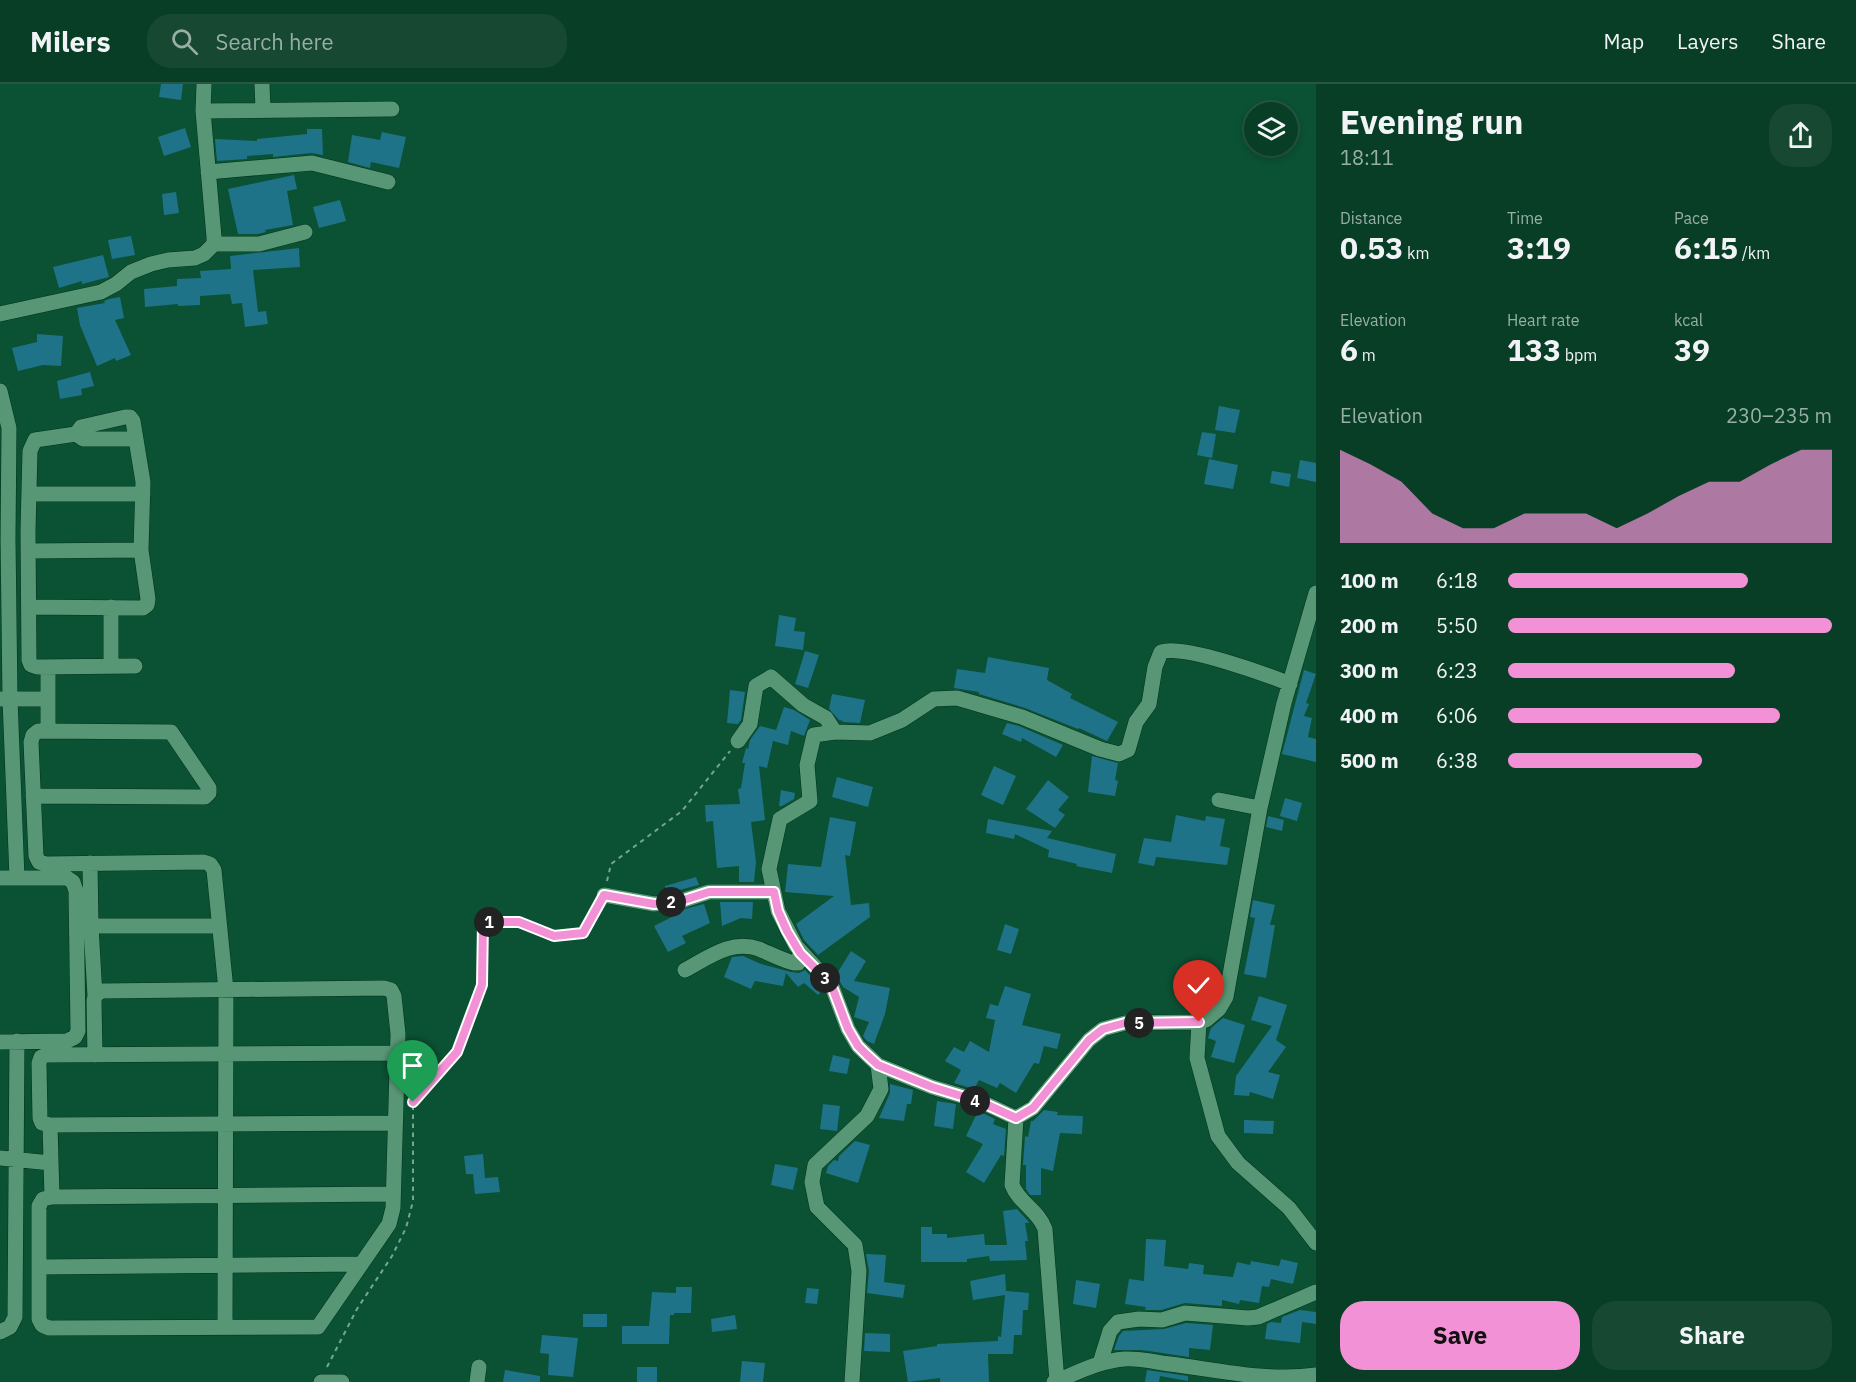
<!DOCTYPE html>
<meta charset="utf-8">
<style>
body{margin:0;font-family:"IBM Plex Sans",sans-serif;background:#164832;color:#f1f3f6;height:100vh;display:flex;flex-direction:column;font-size:22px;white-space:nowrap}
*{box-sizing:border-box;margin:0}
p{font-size:20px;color:#98aea7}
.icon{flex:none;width:33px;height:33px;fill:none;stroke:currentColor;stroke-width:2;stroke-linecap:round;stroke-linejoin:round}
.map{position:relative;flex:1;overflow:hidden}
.details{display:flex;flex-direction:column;background:#083d26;width:540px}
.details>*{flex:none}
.controls{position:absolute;left:1244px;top:18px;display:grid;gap:12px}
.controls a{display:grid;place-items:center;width:54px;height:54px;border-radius:50%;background:#083d26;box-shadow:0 3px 9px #0003,0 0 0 2px #295643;font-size:30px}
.pin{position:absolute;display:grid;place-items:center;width:51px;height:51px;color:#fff;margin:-62px -26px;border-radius:50% 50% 50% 0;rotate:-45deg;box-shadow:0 0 6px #0007}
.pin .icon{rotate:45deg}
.km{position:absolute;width:30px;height:30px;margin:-15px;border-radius:50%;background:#222;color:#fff;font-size:16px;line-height:30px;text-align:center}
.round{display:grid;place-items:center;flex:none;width:63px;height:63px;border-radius:24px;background:#164832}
.headline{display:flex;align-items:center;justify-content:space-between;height:102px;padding:0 24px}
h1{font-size:33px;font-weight:700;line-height:45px}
.stats{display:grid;grid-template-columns:repeat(3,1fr);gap:9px;height:102px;padding:6px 24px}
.stats div{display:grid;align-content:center}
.stats b{font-size:30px;font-weight:700}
.stats small{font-size:16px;font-weight:400}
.stats p{font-size:16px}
.chart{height:168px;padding:12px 24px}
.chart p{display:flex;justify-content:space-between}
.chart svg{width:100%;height:108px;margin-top:6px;fill:#f391d6;opacity:.7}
.button{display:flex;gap:12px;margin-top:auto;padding:12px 24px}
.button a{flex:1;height:69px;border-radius:24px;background:#f391d6;color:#111;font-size:24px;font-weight:700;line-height:69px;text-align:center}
.button a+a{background:#164832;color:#f1f3f6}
ul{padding:0 24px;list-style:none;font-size:20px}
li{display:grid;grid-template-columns:96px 72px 1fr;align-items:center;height:45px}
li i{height:15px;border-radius:8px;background:#f391d6}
header{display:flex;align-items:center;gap:36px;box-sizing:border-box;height:84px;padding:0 30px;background:#083d26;border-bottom:2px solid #295643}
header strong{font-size:28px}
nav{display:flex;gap:33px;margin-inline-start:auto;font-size:21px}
.search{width:420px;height:54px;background:#164832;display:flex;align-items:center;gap:15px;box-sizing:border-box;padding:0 21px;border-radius:24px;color:#98aea7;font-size:22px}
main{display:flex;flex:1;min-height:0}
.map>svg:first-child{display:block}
</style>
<header>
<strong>Milers</strong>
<div class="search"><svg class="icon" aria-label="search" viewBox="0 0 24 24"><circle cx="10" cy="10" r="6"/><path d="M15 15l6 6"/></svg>Search here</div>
<nav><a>Map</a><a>Layers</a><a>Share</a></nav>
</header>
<main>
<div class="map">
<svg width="1316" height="1298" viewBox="0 0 1316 1298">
<rect width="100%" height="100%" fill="#0b5133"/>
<path fill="#1f7388" d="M161,0h22l-2,16 -22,-3z
M185,44l6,19 -27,9 -6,-19z
M307,45h15l1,26 -12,-2 -38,4v-3l-26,2v3l-30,2 -2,-22 42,2v-2l50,-5z
M382,48l24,5 -7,31 -28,-6 -1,6 -22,-6 4,-27 28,5z
M294,91l3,14 -10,2 6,34 -28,5 1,2 -8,2h-20l-10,-45z
M176,108l3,21 -15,2 -2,-21z
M340,116l6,21 -27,7 -6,-21z
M131,152l4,19 -23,4 -4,-19z
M299,164l1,19 -47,3 5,42 8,-1 2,13 -23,3 -3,-24 -10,1 -2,-10 -30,2v9l-22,1v-2l-33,3 -1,-18 33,-3v-7l24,-1 -1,-7 31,-2 -1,-13z
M103,171l6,22 -27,7v-3l-23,7 -6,-21z
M120,213l4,21 -9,2 16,35 -15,6 -1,-3 -18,8 -17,-41 -3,-17 28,-5 -1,-2 5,-2z
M37,250l26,2 -2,30 -18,-1 -25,6 -6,-23 25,-6z
M90,288l4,14 -13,3 1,6 -22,4 -3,-18z
M1219,322l21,4 -5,23 -20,-3z
M1202,348l14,2 -4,24 -15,-3z
M1209,375l29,6 -5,24 -29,-5z
M1300,376l16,3v19l-19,-4z
M1272,387l19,3 -2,13 -19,-4z
M779,531l17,3 -2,13 11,1 -2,18 -28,-4z
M805,567l14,4 -11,33 -13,-4z
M988,573l61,11 -2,12 25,14 -2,4 48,24 -11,19 -28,-13 -1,1 -53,-21 -46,-14v-2l-25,-4 3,-19 28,4z
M1304,586l12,4 -10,29 3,1 -5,12 8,2 -4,19 8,2v23l-34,-8z
M730,606l15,2 -4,28 -3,4 -11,-1z
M832,610l33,6 -5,23 -17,-1v-1l-4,-1 -10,-11z
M784,623l10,3 16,10 -6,16 -13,-5 -3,14 -15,-4 -6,27 -8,-2 6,54 -14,2 5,40 -2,20h-15v-16l-22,2 -4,-47 -7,1 -1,-17 35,-1 -2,-15 3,-1 4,-25h-3l4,-15 2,1 2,-9 10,-14 16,4z
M1007,639l12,3 44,19 -7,12 -34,-19 -1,4 -19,-8z
M1092,672l26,7 -3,17 3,1 -3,15 -27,-4z
M994,682l22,10 -13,29 -22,-10z
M837,693l36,10 -5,20 -36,-10z
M1048,696l21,17 -11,13 7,5 -10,13 -29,-19z
M781,706l14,3 -1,6 -12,7h-3z
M1285,714l17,5 -5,18 -17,-5z
M1176,731l29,6 1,-5 19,3 -5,27 10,2 -3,17 -71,-8 -2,9 -16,-3 6,-25 27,4z
M1268,732l16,4 -2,11 -16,-4z
M830,733l26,5 -6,34 -5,-1 6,50 18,-2 1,14 -52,38 -14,-15 -8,-16 38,-28 -49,-4 3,-28 33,3z
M988,735l64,12 -5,7 69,16 -4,19 -36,-7 1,-2 -29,-7 1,-7 -34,-16 -1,5 -28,-6z
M696,793l3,8 -32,8 -2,-7z
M1253,816l22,5 -5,20h5l-9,53 -22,-4 11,-56 -5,-1z
M720,818h33l-1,17 -11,-1 -19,8z
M704,820l6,19 -28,13 4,7 -18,9 -14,-26 20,-10 -1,-4z
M1005,840l14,5 -8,25 -14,-4z
M851,867l15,10 -12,20 36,7 -5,26 -11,30 -7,-3 -4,-5 6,-14 -15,-5 5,-20 -16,-10 -7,-12z
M743,872l18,8 30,8 8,1 6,-3 18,19 -5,6 -14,-12 -6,4 -12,-14 -3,13 -28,-5 -4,8 -27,-12 8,-20z
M1005,902l26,8 -9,31 39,9 -4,15 -13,-3 -5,18 -5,-1 -18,30 -16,-10 -3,5 -18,-8 -5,9 -20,-6 7,-13 -16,-9 9,-14 10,5 6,-11 19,11 6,-32 -9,-2 4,-14 8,2z
M1259,912l28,9 -11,35 10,7 -18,25 12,3 -7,24 -23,-7 -1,4 -15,-1 2,-19 36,-50 -21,-6z
M1223,934l22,7 -11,38 -23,-6 5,-16 -8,-3 3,-10z
M833,971l17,4 -3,15 -18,-3z
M890,1000l23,6 -2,14h-4l-3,17 -25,-3 11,-25z
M937,1017l19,3 -3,25 -19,-3z
M823,1020l17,2 -3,25 -17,-2z
M1044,1026l14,2 -1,3 26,1 -1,18 -22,-1 -7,38 -12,-3v27h-11l-4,-6v-24h-3l2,-29 3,1 3,-16h2z
M978,1027l17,8 -2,5 13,5 -2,27 -3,-1 -17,28 -18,-11 17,-28 -17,-8z
M1244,1036l30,1 -1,13 -29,-1z
M855,1057l15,4 -12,38 -32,-10 2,-7 6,-6 4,1 1,-5z
M483,1070l2,24 13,-1 2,15 -25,2 -2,-20h-7l-2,-18z
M775,1080l23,4 -5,22 -22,-5z
M1017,1125l11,12 1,2h-4l3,18h-3l2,19 -37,1 -1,-5 -22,3v3h-46v-35h11v7h15v4l37,-4 1,11h22l-4,-34z
M1146,1155l20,1 -2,26 24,3 1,-6 15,2 -1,9 30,3 4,-15 13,3 1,-4 28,5 2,-7 17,4 -5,21 -22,-5 -2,8 -7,-1 -3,17 -19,-3 -1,4 -17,-4v6l-37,-3 -24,7h-16l1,-3 -21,-3 4,-25 15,2z
M866,1170l20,1 -2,27 21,3 -2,13 -36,-5 2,-22z
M1005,1190l1,17 23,2 -1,17h-5l-1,25h-8l-1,19h-25l1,28h-49v-4l-32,4 -5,-31 34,-5v-2l61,-3v-5l3,1 4,-42 -32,5 -3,-19z
M1076,1196l24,4 -4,24 -23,-4z
M676,1203h16l-1,26h-17v2h-4l-1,29h-47v-18h27l3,-34 24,1z
M807,1204l12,1 -2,15 -12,-1z
M1300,1226l16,2v12l-14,-2 -2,21 -35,-4 2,-15 4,-2 10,1 1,-6z
M583,1230h24v13h-24z
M735,1231l2,14 -25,3 -1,-13z
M1186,1239l27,2 -3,25 -21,-2v9l-47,-7h-28l5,-14 4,-5 41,-2z
M865,1249l25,1v18l-26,-1z
M542,1251l36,3 -5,39 -25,-2 1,-21 -9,-1z
M742,1277l23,2 -2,19h-23z
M637,1283h20v15h-20z
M505,1286l35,6v6h-37z
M1147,1286l41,6v5l-28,-5 -1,6h-14z"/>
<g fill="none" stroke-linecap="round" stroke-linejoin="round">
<defs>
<path id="minor" d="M262,0l1,25
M203,27l189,-2
M208,88l104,-9 76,19
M214,160h45l46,-12
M0,230l101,-22 15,-8 15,-12 20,-8 17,-4 27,-2 9,-4 10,-10v-7l-11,-126 1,-27
M0,307l9,37 -1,111 2,160 7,179
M29,410h114
M28,467l113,-1
M29,523l114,1 4,-3 1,-6 -7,-49 2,-68 -10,-61 -3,-4h-5l-44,10 -5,7
M111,582v-59
M135,582l-98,1 -6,-2 -2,-5 -1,-129 2,-80 5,-11 41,-6 7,5h53
M0,615h48
M48,647v-64
M738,657l12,-17 6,-38 15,-9 32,28 23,13 9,14
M33,712l172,1 4,-4v-5l-38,-56 -133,-1 -5,4 -2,7 5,114 3,6 7,2 158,-2 6,2 4,6 12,120 -1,337
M1219,716l41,8
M90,779l1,63 4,70
M0,794h67l6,4 3,9 2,140 -3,6 -8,4 -67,1
M604,811l50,9 24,-2 31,-10h65
M91,842h128
M685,886c24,-13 47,-31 74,-21 12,5 23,11 35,14h4l2,-10
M1199,938l-2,36 21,78 20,27 51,45 27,35
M95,971l-1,-54 1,-5 6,-5 283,-3 7,2 3,6 4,38 -5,174 -4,16 -71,103 -269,1 -7,-3 -3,-6v-113l4,-7 9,-2 -2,-72 -8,-2 -2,-5 -1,-55 2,-6 6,-2c117,0 234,-1 350,-2
M1016,1034l-34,-16 -50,-15 -54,-22 -20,-19 -10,-17 -17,-45 -35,-38 -18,-35 -9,-42 11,-50 30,-18 -3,-36 7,-30 21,-3 35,1 32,-13 32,-21 23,-1 65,19 78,32 19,5 9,-4 8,-28 13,-18 6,-37 6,-15c22,-8 104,22 129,32
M1016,1034l17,-10 56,-68 14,-11 22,-6 67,-1 14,-2 13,-11 7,-12 34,-189 24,-105 32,-110
M1016,1034l-4,67c7,18 27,26 33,44l12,152
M50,1041l345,-2
M0,1074l51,5
M52,1113l341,-3
M39,1183l322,-3
M0,1248l10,-5 5,-10 2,-276
M1100,1279l10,-32 8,-9 21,-3 23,1 23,-7 63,5 10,-1 58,-25
M321,1298h21
M477,1298l2,-15
M852,1298l7,-111 -4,-26 -38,-38 -5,-25 3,-17 52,-49 14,-27 -3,-24
M1054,1298c23,-9 45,-21 70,-23 15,-1 31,3 46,5 48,6 97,18 146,11"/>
</defs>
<use href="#minor" stroke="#00341e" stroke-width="16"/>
<path stroke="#74a78e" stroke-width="2" stroke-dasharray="4.5 4.5" stroke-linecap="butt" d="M607,797l4,-17 71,-53 48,-60
M327,1283l30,-58 35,-53 14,-28 7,-27v-99l44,-50 24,-67 2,-63 35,1 36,13 29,-3 15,-27"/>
<use href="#minor" stroke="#589775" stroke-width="15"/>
</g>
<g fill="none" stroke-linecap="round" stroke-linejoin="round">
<defs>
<path id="route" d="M413,1018l44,-50 25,-67 1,-63h36l35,14 29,-3 21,-38 50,9 24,-2 31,-10h65l4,19 9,20 13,22 31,31 17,45 10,17 9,9 11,10 54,22 49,15 35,16 17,-10 56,-68 14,-11 22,-6 74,-1"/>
</defs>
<use href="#route" stroke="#fff" stroke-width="12"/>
<use href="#route" stroke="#f391d6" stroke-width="8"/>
</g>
</svg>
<div class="controls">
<a><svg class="icon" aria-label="layers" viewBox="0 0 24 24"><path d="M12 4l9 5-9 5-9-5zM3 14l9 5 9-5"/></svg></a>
</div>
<div class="pin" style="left:413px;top:1018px;background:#1e9e55"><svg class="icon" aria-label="arrive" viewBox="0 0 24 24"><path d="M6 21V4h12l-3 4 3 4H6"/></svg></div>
<div class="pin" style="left:1199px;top:938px;background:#d93025"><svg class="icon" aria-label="check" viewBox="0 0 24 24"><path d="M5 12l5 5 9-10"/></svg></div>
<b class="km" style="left:489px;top:838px">1</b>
<b class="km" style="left:671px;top:818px">2</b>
<b class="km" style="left:825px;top:894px">3</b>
<b class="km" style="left:975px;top:1017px">4</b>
<b class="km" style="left:1139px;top:939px">5</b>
</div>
<section class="details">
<div class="headline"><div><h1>Evening run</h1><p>18:11</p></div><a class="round"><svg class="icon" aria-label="share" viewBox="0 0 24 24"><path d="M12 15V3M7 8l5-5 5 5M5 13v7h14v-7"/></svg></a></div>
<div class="stats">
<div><p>Distance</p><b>0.53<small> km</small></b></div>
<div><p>Time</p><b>3:19</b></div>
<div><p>Pace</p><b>6:15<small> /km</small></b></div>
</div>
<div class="stats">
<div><p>Elevation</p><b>6<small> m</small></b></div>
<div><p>Heart rate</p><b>133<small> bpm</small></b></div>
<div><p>kcal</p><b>39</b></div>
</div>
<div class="chart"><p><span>Elevation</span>230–235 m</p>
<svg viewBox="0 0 160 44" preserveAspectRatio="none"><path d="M0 44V6L10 12L20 19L30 32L40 38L50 38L60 32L70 32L80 32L90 38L100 32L110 25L120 19L130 19L140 12L150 6L160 6V44z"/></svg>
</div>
<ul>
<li><b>100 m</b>6:18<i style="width:74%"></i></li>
<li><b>200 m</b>5:50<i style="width:100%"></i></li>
<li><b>300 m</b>6:23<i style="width:70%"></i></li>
<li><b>400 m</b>6:06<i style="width:84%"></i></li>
<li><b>500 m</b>6:38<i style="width:60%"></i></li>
</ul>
<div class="button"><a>Save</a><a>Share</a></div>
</section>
</main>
